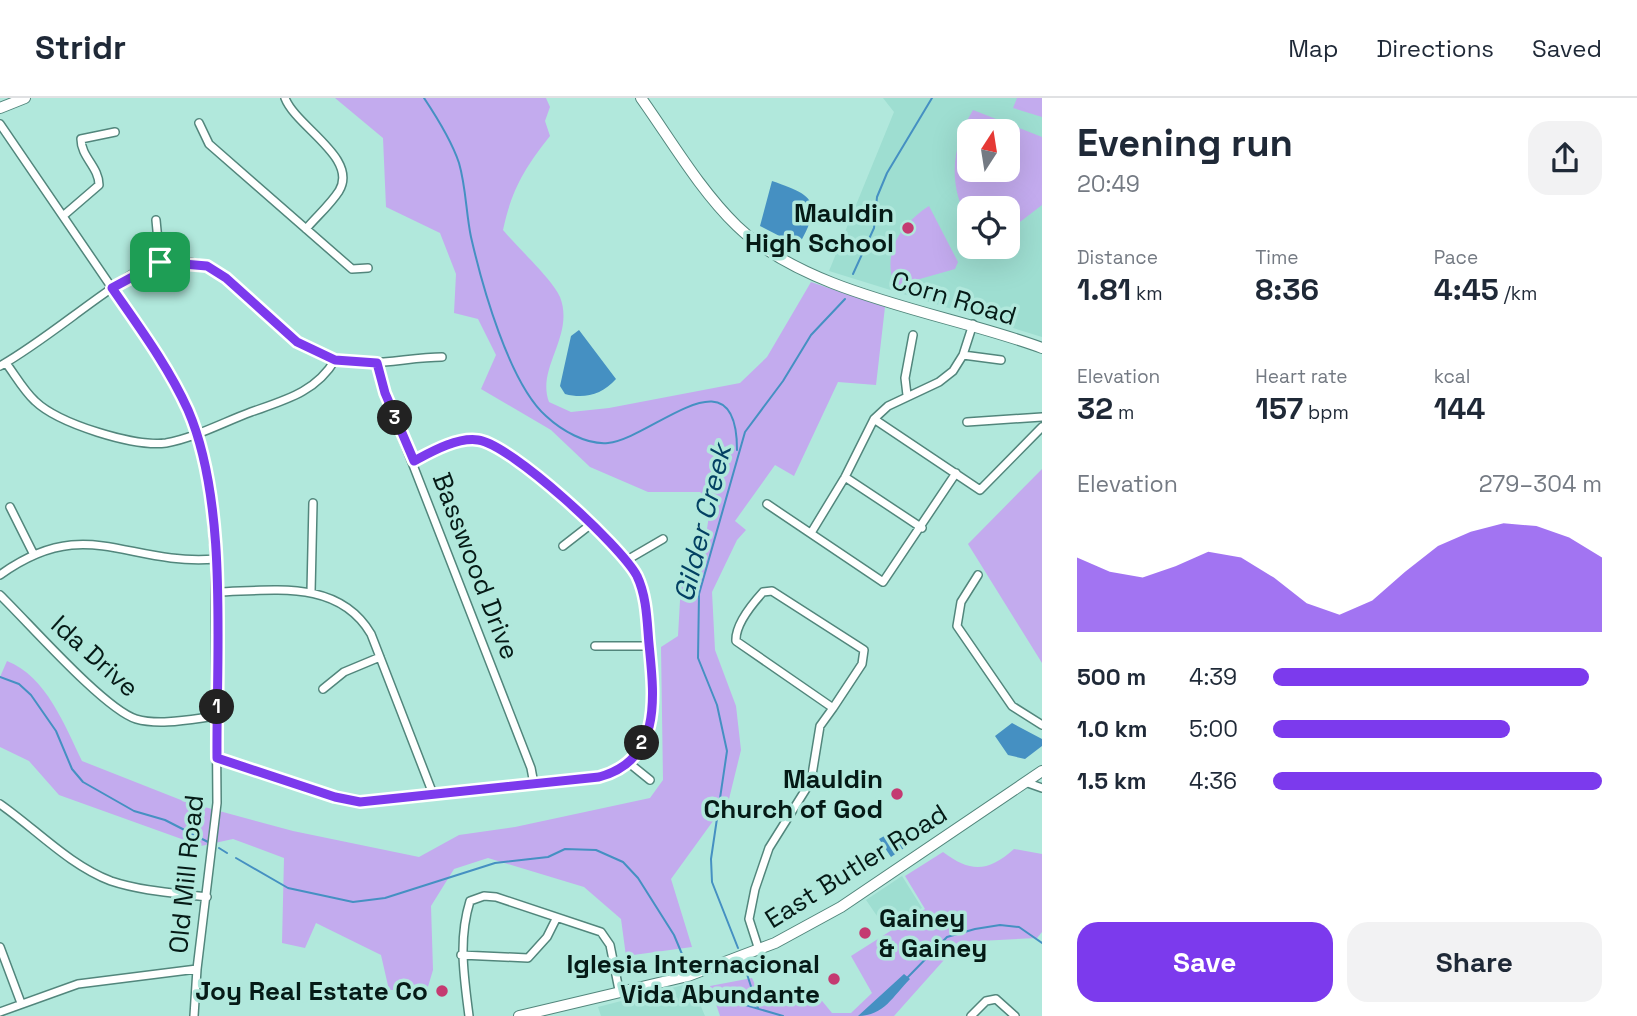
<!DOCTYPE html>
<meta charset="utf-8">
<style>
body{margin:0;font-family:"Space Grotesk",sans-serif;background:#f2f2f3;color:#1f2937;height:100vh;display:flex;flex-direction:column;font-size:26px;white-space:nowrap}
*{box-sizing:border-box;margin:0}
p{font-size:23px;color:#747a83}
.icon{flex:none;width:38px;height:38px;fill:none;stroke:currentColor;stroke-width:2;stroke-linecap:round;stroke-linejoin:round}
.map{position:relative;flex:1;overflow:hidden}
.sheet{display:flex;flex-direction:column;background:#fff;width:595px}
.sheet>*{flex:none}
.needle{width:46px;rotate:12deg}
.controls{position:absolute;left:957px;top:21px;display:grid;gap:14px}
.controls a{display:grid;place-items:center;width:63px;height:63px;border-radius:14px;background:#fff;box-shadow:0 7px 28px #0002;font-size:35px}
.pin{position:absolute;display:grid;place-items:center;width:60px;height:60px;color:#fff;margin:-30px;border-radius:14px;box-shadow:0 4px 10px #0006}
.km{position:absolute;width:35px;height:35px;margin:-18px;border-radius:50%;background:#222;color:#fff;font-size:19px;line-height:35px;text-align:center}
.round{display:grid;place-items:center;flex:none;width:74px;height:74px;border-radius:21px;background:#f2f2f3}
.head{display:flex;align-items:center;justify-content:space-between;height:119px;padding:0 35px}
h1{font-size:38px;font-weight:700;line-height:52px}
.stats{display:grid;grid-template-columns:repeat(3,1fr);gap:10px;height:119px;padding:7px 35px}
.stats div{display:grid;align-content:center}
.stats b{font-size:30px;font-weight:700}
.stats small{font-size:19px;font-weight:400}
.stats p{font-size:19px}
.chart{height:196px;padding:14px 35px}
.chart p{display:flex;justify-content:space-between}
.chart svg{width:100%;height:126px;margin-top:7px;fill:#7c3aed;opacity:.7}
.cta{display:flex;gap:14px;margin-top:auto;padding:14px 35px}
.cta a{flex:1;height:80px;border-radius:21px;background:#7c3aed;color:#fff;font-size:28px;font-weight:700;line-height:80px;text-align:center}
.cta a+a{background:#f2f2f3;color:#1f2937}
ul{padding:0 35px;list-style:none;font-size:23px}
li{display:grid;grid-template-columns:112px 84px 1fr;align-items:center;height:52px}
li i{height:18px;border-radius:9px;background:#7c3aed}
header{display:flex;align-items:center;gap:42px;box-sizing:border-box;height:98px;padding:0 35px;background:#fff;border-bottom:2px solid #e0e1e3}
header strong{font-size:33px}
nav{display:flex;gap:38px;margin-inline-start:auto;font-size:24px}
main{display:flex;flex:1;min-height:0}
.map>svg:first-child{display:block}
</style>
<header>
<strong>Stridr</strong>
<nav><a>Map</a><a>Directions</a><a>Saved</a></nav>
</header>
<main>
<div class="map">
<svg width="1042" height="918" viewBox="0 0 1042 918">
<rect width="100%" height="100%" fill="#b1e8dc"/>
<path fill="#9eded1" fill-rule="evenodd" d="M883,0h159v239l-213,-66 65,-159zM970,33h38v39h-38zM970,110h38v39h-38z
M902,778l20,32 -36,21 -20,-29z
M691,885l14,33h-104l-3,-9z"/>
<path fill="#c3abee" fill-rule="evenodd" d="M335,0h211l4,9 -5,14 5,15c-26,33 -38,53 -47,94 13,16 50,50 57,67 15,39 -24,71 -11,105l22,10 38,-4 131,-25 27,-26 44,-75 74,25 -9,78 -38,-3 -44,94 -19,-11 -40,56 11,9 -9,10 -25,52 3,58 21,56 5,44 -12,49 -58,80 21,68 -66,9 -5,-37 -37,-32 -96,-29 -34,11 -23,37 2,64 -6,20h-38l-8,-35 -65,-32 -11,25 -23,-5 2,-85 -51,-19 -32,7 -142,-51 -30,-34 -29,-14v-70l7,-16c39,15 58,65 75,100l104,41 107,29 126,26 40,-22 56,-8 135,-29 13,-18 -2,-133 17,-11 3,-53 22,-26 8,-56 -11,-9h-52l-58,-25 -39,-37 -70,-41 15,-34 -18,-36 -24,-6 2,-39 -16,-41 -54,-26 -3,-69z
M1017,0h25v19l-29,-9z
M973,12l69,27v68l-34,26v-23h-38l-1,13c-22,-35 -17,-77 4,-111zM970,33h38v39h-38z
M929,108l29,56 -3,7 -60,17c-14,-33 6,-62 34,-80z
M1042,371v194l-74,-119z
M1014,751l28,5v78l-5,6 -77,4 -66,74h-174l-10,-30 42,-8 11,25 55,-7 14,17h19l21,-20 -21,-37 74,-47 -20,-33 38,-24c28,21 45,20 71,-3z"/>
<path fill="#4590c2" d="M772,83c38,13 52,19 29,60l-8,2 -33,-17z
M579,232l37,49c-14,16 -32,20 -51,15l-5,-8 11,-50z
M1012,625l30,16v7l-17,13 -17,-4 -13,-19z
M893,733h4l10,15 -16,11 -12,-18z
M904,876l6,5c-17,17 -26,37 -52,37z"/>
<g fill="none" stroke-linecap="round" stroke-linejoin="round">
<path stroke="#4590c2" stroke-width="2" d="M424,0c12,18 28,44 35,65 7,24 7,50 12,74 11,48 38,146 75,179 15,14 40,29 62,27 45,-5 129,-95 129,7
M853,176l21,-46 3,-31 10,-24 45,-75
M0,579l19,7 12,11 25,36 16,38 11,13 51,29 31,9 43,22
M219,750l8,5
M236,760l52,30 65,14 32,-4 110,-35 53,-6 17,-8 31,1 27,12 15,16 36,57 13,31
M738,850l-26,-66 -1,-23 16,-108 -10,-46 -19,-47 1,-64 46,-162 38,-51 28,-46 34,-36
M745,870l13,40
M907,880l40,-41 28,-8 25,-4 19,2 23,16
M696,889l12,7 75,22"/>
<defs>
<path id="street" d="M285,0c11,29 74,60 54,93 -9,14 -23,26 -33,38
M199,25l10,21 143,125 16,-1
M0,26l155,227 33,60 16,46 6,31 5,71 2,244 -20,166 -3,47
M63,118l36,-31c0,-18 -18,-28 -18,-46l34,-7
M156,122l4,42
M963,257l38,5
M6,265c9,12 18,28 29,38 24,23 99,46 131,42 28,-5 58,-21 85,-31 34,-12 65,-20 84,-52
M377,265l8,30 146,375 3,16
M0,268c34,-19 72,-50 105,-73 16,-11 36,-28 55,-31 76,-15 109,83 176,98 34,8 72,-3 106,-3
M907,297l-2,-17 8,-43
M874,321l106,71 62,-63
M967,324l75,-5
M845,379l77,51
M767,406l116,78 73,-109
M10,409l23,46
M811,435l34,-56 29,-58 14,-13 51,-24 14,-11 10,-16 10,-31
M563,448l27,-21
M627,462l36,-21
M0,477c86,-62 126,-9 215,-16
M978,477l-17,27 -4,24 55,80 30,19
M772,493l92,59 -2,14 -29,44 -97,-67c-1,-16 17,-38 27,-49z
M216,494c55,-1 122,-14 155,42l62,160
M311,494l2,-89
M0,497c28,27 104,114 136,124 24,7 56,0 81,-3
M595,548h55
M323,591l21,-17 36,-15
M217,661l118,38 25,5 239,-25c65,-17 55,-84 50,-135 -2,-22 -2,-48 -14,-68 -16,-30 -128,-133 -162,-135 -19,0 -43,13 -59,22
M629,665l21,17
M1025,684l17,6
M0,706c36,25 69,61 111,77 30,10 64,12 96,16
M0,849l21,56
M759,852l-10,-31 6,-30 14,-41 42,-67 9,-55 13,-18
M461,857l67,3 19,-21 9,-18
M0,914l78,-28 119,-15
M469,918c-5,-40 -11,-76 1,-115l14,-5 12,1 105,35 9,13 9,45
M971,918l15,-15 10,-2 19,17"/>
<path id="secondary" d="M641,0c30,42 58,91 96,128 72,70 212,87 305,122
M0,10l25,-10
M519,918l169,-40 87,-33 66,-36 201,-136"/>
</defs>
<use href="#street" stroke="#52867c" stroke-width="10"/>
<use href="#secondary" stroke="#52867c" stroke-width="12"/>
<use href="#street" stroke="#fff" stroke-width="7"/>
<use href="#secondary" stroke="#fff" stroke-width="10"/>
</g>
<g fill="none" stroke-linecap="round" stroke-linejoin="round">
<defs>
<path id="route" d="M160,164l47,4 19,12 71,64 38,18 42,3 8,30 29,68c17,-9 43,-24 64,-21 33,4 143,106 159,136 10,21 10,46 12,68 5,51 14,116 -50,133l-239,25 -25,-5 -118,-39c-1,-104 12,-253 -29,-348 -20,-44 -49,-83 -76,-122z"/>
</defs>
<use href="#route" stroke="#fff" stroke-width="14"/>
<use href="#route" stroke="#7c3aed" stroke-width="9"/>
</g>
<g fill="#c43a71" stroke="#b1e8dc" stroke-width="2.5">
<circle cx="908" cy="130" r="7"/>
<circle cx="897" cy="696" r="7"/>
<circle cx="865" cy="835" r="7"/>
<circle cx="834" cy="881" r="7"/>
<circle cx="442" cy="893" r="7"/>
</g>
<g text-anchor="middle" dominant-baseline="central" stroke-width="7" stroke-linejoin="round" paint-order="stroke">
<g font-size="26" font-weight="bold" fill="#051a16" stroke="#b1e8dc" text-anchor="end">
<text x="894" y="115">Mauldin<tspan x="894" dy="30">High School</tspan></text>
<text x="883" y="681">Mauldin<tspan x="883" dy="30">Church of God</tspan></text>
<text x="879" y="820" text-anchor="start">Gainey<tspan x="879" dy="30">&amp; Gainey</tspan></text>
<text x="820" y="866">Iglesia Internacional<tspan x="820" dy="30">Vida Abundante</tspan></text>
<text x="428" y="893">Joy Real Estate Co</text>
</g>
<g font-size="26" fill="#051a16" stroke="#b1e8dc">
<text transform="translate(954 200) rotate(17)">Corn Road</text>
<text transform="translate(476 468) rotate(69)">Basswood Drive</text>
<text transform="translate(95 558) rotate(42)">Ida Drive</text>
<text transform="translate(856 768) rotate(-32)">East Butler Road</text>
<text transform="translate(186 776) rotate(-84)">Old Mill Road</text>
</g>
<g font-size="28" font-style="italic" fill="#034163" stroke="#b1e8dc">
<text transform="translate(702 425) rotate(-76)">Gilder Creek</text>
</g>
</g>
</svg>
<div class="controls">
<a><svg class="needle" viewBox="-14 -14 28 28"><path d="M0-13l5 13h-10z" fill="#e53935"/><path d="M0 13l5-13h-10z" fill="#747a83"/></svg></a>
<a><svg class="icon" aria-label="locate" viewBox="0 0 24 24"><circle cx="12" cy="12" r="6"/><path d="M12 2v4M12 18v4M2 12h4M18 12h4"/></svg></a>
</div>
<div class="pin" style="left:160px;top:164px;background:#1e9e55"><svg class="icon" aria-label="arrive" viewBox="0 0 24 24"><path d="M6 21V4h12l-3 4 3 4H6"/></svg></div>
<b class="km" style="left:217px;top:609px">1</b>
<b class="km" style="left:642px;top:645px">2</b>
<b class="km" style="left:395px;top:320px">3</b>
</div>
<section class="sheet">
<div class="head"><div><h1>Evening run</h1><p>20:49</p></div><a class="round"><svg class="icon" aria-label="share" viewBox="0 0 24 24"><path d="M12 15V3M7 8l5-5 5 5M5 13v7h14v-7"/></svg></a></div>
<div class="stats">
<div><p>Distance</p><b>1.81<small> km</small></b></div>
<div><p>Time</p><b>8:36</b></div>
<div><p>Pace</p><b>4:45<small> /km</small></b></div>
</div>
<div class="stats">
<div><p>Elevation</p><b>32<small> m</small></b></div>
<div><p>Heart rate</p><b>157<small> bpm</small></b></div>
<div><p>kcal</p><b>144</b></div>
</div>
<div class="chart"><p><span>Elevation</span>279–304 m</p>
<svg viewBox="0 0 160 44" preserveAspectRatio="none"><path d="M0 44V18L10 23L20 25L30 21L40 16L50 18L60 25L70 34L80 38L90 33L100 23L110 14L120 9L130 6L140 7L150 11L160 18V44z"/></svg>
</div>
<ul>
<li><b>500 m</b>4:39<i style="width:96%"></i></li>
<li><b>1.0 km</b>5:00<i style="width:72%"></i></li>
<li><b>1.5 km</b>4:36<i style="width:100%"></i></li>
</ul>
<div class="cta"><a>Save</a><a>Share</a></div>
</section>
</main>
